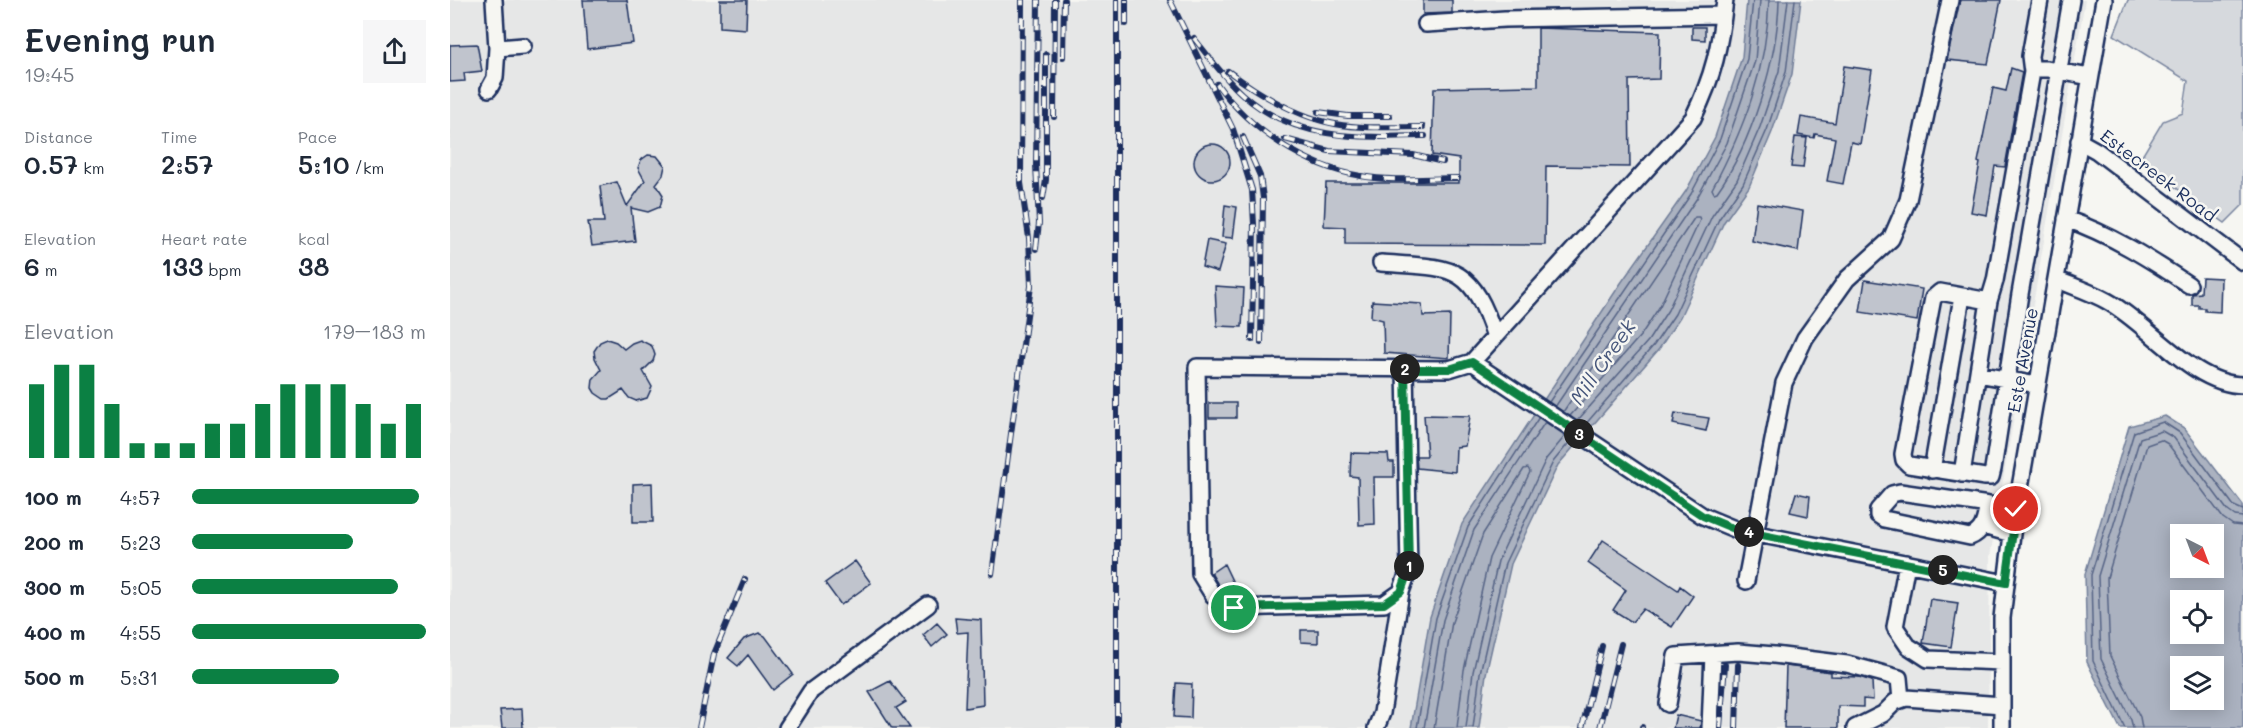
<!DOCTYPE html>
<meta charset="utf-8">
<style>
body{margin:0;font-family:Mali,sans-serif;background:#f6f6f7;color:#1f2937;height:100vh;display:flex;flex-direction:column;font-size:22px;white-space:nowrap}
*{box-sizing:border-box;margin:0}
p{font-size:20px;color:#747a83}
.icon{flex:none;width:33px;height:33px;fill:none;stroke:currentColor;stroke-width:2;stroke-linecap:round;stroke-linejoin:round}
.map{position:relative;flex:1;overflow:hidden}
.side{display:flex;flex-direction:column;background:#fff;width:450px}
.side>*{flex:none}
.needle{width:39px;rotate:138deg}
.tools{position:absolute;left:1720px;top:524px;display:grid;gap:12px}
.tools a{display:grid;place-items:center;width:54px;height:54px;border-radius:0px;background:#fff;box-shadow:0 3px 15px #0003;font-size:30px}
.pin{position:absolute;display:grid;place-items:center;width:51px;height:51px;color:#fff;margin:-26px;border:3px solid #fff;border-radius:50%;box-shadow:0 2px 6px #0007}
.km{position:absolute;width:30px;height:30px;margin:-15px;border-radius:50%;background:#222;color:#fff;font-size:16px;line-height:30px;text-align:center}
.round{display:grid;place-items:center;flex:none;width:63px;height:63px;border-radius:0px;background:#f6f6f7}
.summary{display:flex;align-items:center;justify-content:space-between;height:102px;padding:0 24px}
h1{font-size:33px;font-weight:600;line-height:45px}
.metrics{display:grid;grid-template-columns:repeat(3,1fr);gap:9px;height:102px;padding:6px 24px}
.metrics div{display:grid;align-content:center}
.metrics b{font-size:26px;font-weight:600}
.metrics small{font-size:16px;font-weight:400}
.metrics p{font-size:16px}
.chart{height:168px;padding:12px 24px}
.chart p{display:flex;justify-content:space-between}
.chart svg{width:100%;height:108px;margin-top:6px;stroke:#0b8043;stroke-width:6}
ul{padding:0 24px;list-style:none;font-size:20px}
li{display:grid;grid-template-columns:96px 72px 1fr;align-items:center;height:45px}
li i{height:15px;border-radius:8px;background:#0b8043}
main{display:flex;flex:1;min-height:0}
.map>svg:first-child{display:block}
</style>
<main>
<section class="side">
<div class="summary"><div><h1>Evening run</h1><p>19:45</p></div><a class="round"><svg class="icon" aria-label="share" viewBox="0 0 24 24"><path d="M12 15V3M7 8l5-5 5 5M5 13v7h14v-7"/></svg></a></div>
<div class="metrics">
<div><p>Distance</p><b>0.57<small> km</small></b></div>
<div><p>Time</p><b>2:57</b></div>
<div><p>Pace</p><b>5:10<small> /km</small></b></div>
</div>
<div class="metrics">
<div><p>Elevation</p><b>6<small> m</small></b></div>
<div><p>Heart rate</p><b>133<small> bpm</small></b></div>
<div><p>kcal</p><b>38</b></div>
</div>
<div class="chart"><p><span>Elevation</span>179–183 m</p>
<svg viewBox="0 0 160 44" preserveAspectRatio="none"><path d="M5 44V14M15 44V6M25 44V6M35 44V22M45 44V38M55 44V38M65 44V38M75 44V30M85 44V30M95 44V22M105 44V14M115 44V14M125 44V14M135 44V22M145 44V30M155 44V22"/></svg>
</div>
<ul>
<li><b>100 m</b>4:57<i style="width:97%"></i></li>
<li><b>200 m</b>5:23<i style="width:69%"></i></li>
<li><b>300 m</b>5:05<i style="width:88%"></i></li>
<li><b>400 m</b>4:55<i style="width:100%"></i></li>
<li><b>500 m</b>5:31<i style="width:63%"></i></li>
</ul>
</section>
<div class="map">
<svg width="1793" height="728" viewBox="0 0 1793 728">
<rect width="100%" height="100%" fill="#f6f6f2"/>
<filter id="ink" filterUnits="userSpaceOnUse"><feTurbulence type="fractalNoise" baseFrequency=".0167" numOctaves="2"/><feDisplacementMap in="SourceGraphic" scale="12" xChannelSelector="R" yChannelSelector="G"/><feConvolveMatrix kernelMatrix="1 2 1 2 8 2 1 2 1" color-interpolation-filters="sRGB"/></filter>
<g filter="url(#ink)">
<path fill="#e6e7e7" d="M0,0h1635l-95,557 -2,171h-1538z"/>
<path fill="#d6d9dd" stroke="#78849e" stroke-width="1.5" d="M1678,0h115v205l-18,18 -86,-62 24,-40 20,-8 5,-32 -74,-46z"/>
<path fill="#abb2c0" stroke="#717e99" stroke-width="1.5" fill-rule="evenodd" d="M1297,0h54l-9,74 -20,58 -23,55 -25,35 -44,95 -21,32 -101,116 -47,99 -25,110 -7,54h-68l19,-111 32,-93 159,-241 65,-92 29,-54 27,-80z
M1715,416l19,12 59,77v223h-123l-33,-66 -2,-88 44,-148zM1731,534h33v33h-33zM1731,600h33v33h-33zM1731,666h33v33h-33z"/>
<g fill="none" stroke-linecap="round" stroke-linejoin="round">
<path stroke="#556385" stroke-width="1.5" d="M1319,0c-2,69 -25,129 -57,189l2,4 3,-1c34,-47 61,-133 62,-192
M1099,402l142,-208 29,-55 27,-80 6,-59
M1105,407l142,-209 30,-55 28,-82 5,-61
M1113,412l132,-195h4l1,3 -40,86 -19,29 -71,81
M1127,421l71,-80 20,-31 44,-94 25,-36 23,-53 19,-56 9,-71
M1134,426l70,-81 21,-31 44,-95 24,-35 24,-54 19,-58 9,-72
M967,728l19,-110 32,-91 71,-110
M974,728l19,-108 31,-90 71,-108
M984,728l18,-106 31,-88 41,-65 4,-1 2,4 -41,86 -25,112 -7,58
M1016,728l7,-56 25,-111 48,-102 20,-24
M1023,728l7,-55 25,-110 48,-101 19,-23
M1675,728l-32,-67 -2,-86 43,-143 29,-10 17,11 54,73 9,4
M1683,728l-2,-8 -30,-61 -3,-83 42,-138 22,-7 12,7 54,73 7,5 8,1
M1692,728l-2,-11 -30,-61 -3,-78 40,-133 14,-5 7,4 55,74 10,7 10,1"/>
</g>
<path fill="#c0c4cd" stroke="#1b2f5e" stroke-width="1.5" d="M133,0h44l6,43 -46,6z
M270,0h27l-1,29 -26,-2z
M973,0h29v13l-29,1z
M1510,0h41l-13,64 -41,-4z
M1242,27h13v13l-13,-1z
M1088,28l122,4 -1,47 -30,1 1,87 -84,-1 -1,79 -200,-1v-17l-21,-1 2,-43h133v-24l-27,-4 2,-67 104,-2z
M27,44l5,27 -18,2 1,8 -15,1v-37z
M1394,66l28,4 -12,74 -9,-2 -8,42 -16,-3 8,-43 -20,-4 -1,4 -16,-3 3,-18 34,6z
M1561,68l11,4 -17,95 -10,-1 -8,49 -16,-3 9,-49 -2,-1 15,-74 13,3z
M1345,137l12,1 -4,30 -12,-1z
M744 162a18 18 0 1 1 36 0a18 18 0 1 1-36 0Z
M198,155l9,1 8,10 -2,9 -7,9 7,11 -3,12 -12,5 -17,-4 4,33 -43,5 -4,-24h16l-4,-36 17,-4 10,24 18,-25 -7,-13 3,-8z
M1307,203l46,8 -5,40 -46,-10z
M775,205l12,2 -4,31 -11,-1z
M757,240l19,4 -8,28 -16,-5z
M1752,277l19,1 -1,34 -15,-1v-3h-6v-3h-7v-11l9,-1z
M1415,280l57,9 -5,32 -57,-9z
M765,286l29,2 -2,39 -25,-1z
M922,301l50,3 1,12 27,-1 -1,43 -65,-5 -1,-33 -12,-3z
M157,339l9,3 8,7 8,-6 8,-3 12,6 3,9 -2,6 -10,10 9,16 -5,11 -11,3 -7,-3 -6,-8 -14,9h-5l-9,-6 -3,-5 1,-9 8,-9 -6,-12 -1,-7 6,-9z
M759,403h27v15h-27z
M1225,413l34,5 -3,13 -33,-7z
M974,415l46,1 -5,30 -9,1 -1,25 -38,-4 -1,-12h11z
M901,453l37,1 1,8h5v15h-20l1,47 -16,1 -1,-48 -8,-1z
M202,483l1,39h-20v-38z
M1346,493l14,3 -2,20 -18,-4z
M1153,540l75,50 2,-4 13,10 -21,31 -29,-18 -11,13 -19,-12 13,-20 -38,-27z
M405,561l16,22 -30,22 -16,-22z
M774,564l11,23 -8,5 -7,-4 -9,-15z
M1480,599l28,4 -7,44 -28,-4z
M505,618l26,2 2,85 -18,3 3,-76 -11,1z
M487,623l10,11 -15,13 -9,-12z
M851,630h17v13l-17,-1z
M309,633l6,3 28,38 -20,16 -25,-35 -10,11 -10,-8 16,-19z
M1336,666l45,6v4l28,1 13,4 1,19 -10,-1v8l-25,-1v22h-54z
M440,681l16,21 -10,6 14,20h-18l-23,-36z
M726,683l16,1 -1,34 -17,-1z
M72,709l1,19h-21l-2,-18z
M1226,715l25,6 -1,7h-27z"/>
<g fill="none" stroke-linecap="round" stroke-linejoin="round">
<defs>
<path id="minor" d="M44,0l3,48
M1590,0l-10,56 2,16 -37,209 -6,20 -49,-9 -7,6 -30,156 1,6 5,5 76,12h6l2,-8 27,-175 51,-294
M976,24l79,-5 218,-4
M1582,69h15l43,8
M39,89l6,-11 2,-30 26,-2
M1629,141l18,10 146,111
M1616,219c44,15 84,40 123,66
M931,263c70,5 90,-1 114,74
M1606,279c16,7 35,13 51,22 42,23 86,84 136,84
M1022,362l231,154 34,14 269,53
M955,369l4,200 -8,23 -17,12 -149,4 -22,-13 -13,-21 -3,-207 252,2 23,-7 221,-244c21,-43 27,-72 32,-118
M1528,374l59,11
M1482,470l30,-173
M1512,474l27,-173
M1538,505c-3,13 -3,26 -18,32l-86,-18 -6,-4v-5l14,-16 8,-2 116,17
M1533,526l29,8
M1457,563l-12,64 13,19 20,13 74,3
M1296,581l38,-198 21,-45 42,-59 44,-40 17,-39 42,-200
M1218,704l8,-48 62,-4 36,3 73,9 52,14 2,22
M337,728l24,-37 117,-86
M926,728l6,-15 19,-121
M1260,728l3,-74
M1405,728l28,-14 12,-12 11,-4 96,7
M1552,728v-110l10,-84 92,-534"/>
</defs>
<use href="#minor" stroke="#1b2f5e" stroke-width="20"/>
<use href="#minor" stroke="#f6f6f2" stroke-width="15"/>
<defs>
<path id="rail" d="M667,0v728
M720,0l63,129 19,61 2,34 -2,116
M676,24v-24
M744,38c15,19 30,40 48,56 52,47 118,44 183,42
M613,57l1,-57
M778,71c31,23 69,46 107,53 29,5 59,3 88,3
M767,84c32,45 89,83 144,92 32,6 65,2 97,2
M868,112l30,4h42
M604,117l1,-117
M793,137l17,39 3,22 -2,145
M835,139l44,12 84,4 30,7
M593,198l3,-18v-126
M586,249l3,-26 -3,-58 2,-165
M542,574l39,-288 -2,-48 -8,-55 1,-183
M249,728l15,-74 31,-75
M1132,728l20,-82
M1150,728l21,-84
M1192,728v-1
M1270,728l5,-63
M1286,728l2,-63"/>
</defs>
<use href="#rail" stroke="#1b2f5e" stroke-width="6"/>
<use href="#rail" stroke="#f6f6f2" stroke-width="4" stroke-dasharray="11" stroke-linecap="butt"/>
</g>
</g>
<g fill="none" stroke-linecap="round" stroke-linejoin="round" filter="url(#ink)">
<defs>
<path id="route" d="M784,608l150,-4 17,-12 8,-23 -4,-200h44l23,-7 231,154 34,14 269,53 10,-74"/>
</defs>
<use href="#route" stroke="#fff" stroke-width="12"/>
<use href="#route" stroke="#0b8043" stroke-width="8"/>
</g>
<g text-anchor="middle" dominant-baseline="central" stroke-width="5" stroke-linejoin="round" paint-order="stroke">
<g font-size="18" fill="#1b2f5e" stroke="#f6f6f2">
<text transform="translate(1709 175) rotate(37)">Estecreek Road</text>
<text transform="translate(1572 360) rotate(-80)">Este Avenue</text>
</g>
<g font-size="20" font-style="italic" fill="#46567b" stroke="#f6f6f2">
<text transform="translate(1152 362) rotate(-55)">Mill Creek</text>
</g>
</g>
</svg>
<div class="tools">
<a><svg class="needle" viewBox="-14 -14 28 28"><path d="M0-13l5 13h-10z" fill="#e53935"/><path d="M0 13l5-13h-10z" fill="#747a83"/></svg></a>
<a><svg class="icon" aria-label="locate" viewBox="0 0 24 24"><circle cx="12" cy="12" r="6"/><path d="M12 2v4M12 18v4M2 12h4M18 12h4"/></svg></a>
<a><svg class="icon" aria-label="layers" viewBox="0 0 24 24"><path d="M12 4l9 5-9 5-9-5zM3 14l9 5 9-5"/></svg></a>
</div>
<div class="pin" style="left:784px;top:608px;background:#1e9e55"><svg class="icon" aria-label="arrive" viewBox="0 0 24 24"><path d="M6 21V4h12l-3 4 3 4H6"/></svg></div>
<div class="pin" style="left:1566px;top:509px;background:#d93025"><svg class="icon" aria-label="check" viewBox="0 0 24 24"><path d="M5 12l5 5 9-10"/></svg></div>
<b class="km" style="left:959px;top:566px">1</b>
<b class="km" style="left:955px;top:369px">2</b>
<b class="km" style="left:1129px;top:434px">3</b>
<b class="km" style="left:1299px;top:532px">4</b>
<b class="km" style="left:1493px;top:570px">5</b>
</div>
</main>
